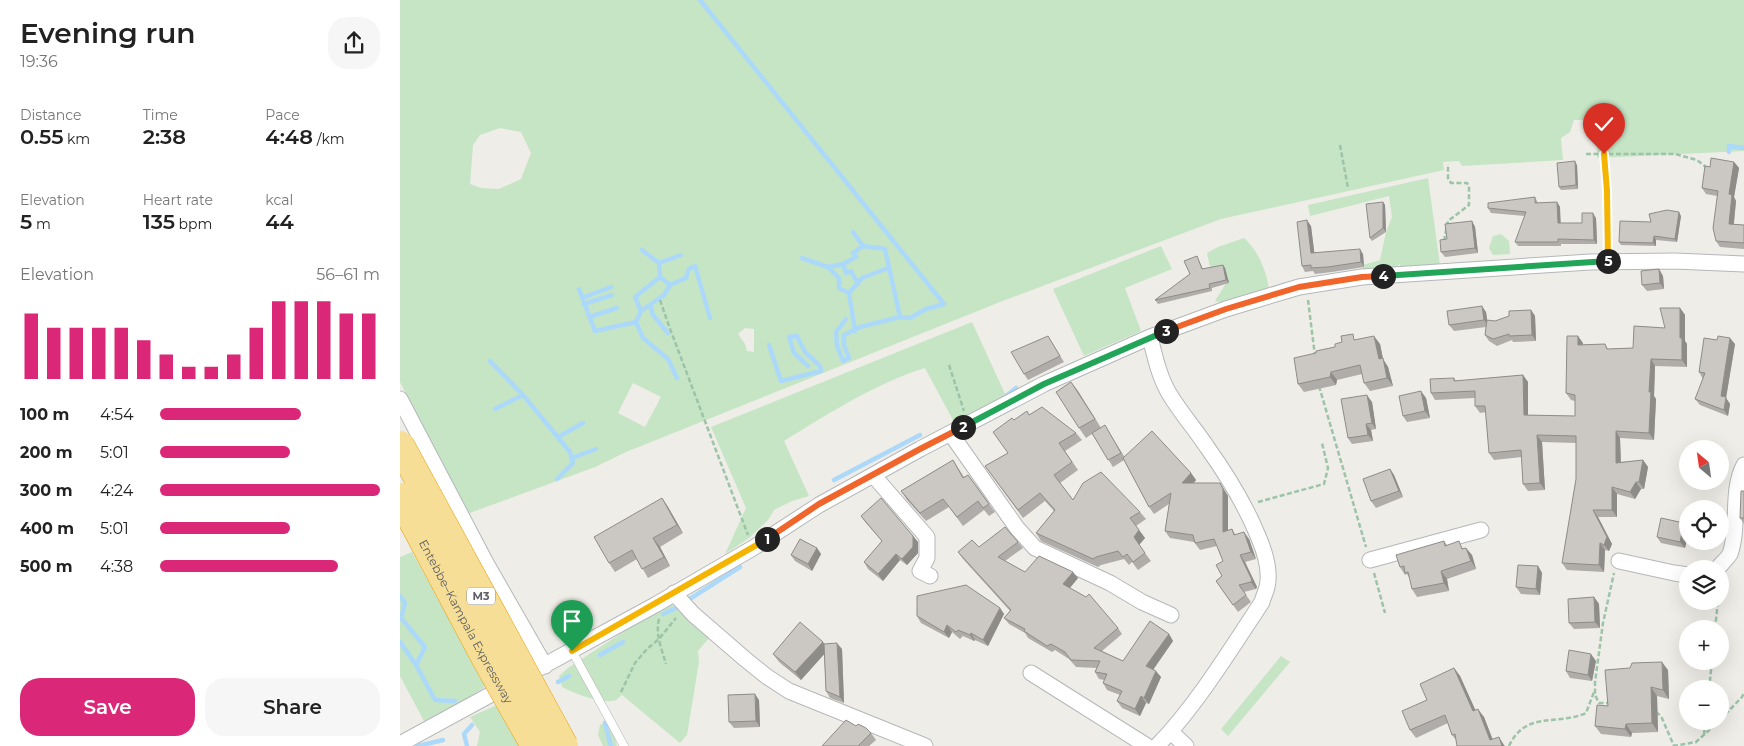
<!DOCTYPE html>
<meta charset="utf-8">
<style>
body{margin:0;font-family:Montserrat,sans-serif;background:#f6f6f6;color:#222;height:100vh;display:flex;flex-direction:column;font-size:19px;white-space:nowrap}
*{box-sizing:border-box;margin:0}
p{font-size:16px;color:#767676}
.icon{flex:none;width:28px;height:28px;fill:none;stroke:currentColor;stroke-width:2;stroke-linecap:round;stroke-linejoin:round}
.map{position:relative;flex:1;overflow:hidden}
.panel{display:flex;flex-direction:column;background:#fff;width:400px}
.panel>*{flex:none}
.needle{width:32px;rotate:331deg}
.buttons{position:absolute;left:1279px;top:440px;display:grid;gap:10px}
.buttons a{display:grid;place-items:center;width:50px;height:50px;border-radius:50%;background:#fff;box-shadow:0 5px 20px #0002;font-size:25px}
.pin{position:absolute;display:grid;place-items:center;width:42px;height:42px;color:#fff;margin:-51px -21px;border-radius:50% 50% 50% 0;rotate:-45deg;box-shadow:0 0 5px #0007}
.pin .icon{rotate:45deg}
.km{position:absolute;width:25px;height:25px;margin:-12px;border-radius:50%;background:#222;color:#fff;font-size:14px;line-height:25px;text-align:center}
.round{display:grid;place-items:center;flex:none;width:52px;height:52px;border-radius:20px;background:#f6f6f6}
.headline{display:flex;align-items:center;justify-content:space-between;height:85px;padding:0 20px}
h1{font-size:28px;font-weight:600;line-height:38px}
.metrics{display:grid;grid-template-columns:repeat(3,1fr);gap:8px;height:85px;padding:5px 20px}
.metrics div{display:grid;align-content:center}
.metrics b{font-size:21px;font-weight:600}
.metrics small{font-size:14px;font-weight:400}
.metrics p{font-size:14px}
.chart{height:140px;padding:10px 20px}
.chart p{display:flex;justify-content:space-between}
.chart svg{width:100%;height:90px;margin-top:5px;stroke:#db2777;stroke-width:6}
.primary-button{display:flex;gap:10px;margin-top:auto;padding:10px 20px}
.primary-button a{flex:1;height:58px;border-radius:20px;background:#db2777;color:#fff;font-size:20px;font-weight:600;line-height:58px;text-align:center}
.primary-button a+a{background:#f6f6f6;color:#222}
ul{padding:0 20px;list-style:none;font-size:16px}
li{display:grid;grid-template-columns:80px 60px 1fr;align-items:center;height:38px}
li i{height:12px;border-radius:6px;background:#db2777}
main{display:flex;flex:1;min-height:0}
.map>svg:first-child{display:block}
</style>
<main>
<section class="panel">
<div class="headline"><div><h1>Evening run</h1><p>19:36</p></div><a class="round"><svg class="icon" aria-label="share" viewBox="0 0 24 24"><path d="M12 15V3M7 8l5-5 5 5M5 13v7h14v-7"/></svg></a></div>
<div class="metrics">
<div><p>Distance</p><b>0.55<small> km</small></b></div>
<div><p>Time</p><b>2:38</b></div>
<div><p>Pace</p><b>4:48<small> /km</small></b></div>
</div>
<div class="metrics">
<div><p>Elevation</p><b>5<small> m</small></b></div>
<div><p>Heart rate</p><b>135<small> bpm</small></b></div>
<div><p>kcal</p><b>44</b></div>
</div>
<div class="chart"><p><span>Elevation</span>56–61 m</p>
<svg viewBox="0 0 160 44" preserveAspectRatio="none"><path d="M5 44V12M15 44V19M25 44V19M35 44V19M45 44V19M55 44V25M65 44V32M75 44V38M85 44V38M95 44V32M105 44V19M115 44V6M125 44V6M135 44V6M145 44V12M155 44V12"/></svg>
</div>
<ul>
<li><b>100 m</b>4:54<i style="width:64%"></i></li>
<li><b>200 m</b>5:01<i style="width:59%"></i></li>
<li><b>300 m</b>4:24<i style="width:100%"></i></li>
<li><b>400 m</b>5:01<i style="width:59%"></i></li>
<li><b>500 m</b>4:38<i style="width:81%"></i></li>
</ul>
<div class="primary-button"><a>Save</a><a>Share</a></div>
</section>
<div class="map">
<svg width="1344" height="746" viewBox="0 0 1344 746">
<rect width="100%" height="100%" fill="#efede7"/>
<path fill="#c5e5c5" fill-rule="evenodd" d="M0,0h1344v151l-147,7 2,-38h-25l-4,12 -9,6 2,22 -101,6 -3,-5 -16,1 1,8 -223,49 -216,81 -379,152 -31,15 -128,47 -67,-132zM100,128l21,4 10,21 -10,26 -22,10 -18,-1 -11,-4 3,-39 7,-10zM345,328l9,1v23l-7,-1 -2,-7 -7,-10zM233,383l28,14 -16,30 -27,-14z
M1028,178l12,87 -40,3v-4l-11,8 -27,-2 1,-5 17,-5 6,-28 6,-15 -3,-21 -79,20 -2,-11z
M1101,234l8,7 1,13 -17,1 -4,-7 4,-12z
M844,238c14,12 23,34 25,52l-39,14 -15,-3 13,-21 -5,-14 -13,1 -3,-14 11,-6z
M761,246l11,23 -47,19 16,43 -57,25 -31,-67z
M572,322l34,74 -51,28 -30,-56c-47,14 -99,47 -141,73l25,55 -17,5 -18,9 -6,10 -19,18 -24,16 21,-46 -35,-81z
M12,552l74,134 -25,17 -37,18 -24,-45v-119z
M269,602l40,36 -11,13 1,11 -12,73 -7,8 -58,-48c-2,1 -4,4 -6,5 -14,5 -42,-7 -54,-13l-3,-11 9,-8z
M881,656l9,6 -62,74 -7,-7z
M97,705l23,41h-43l3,-14 -10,-15z
M208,721l4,6 5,19h-14l-5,-11 2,-10z"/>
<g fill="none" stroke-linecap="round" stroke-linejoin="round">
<path stroke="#acd9fa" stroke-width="4.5" d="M300,0l244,304 -18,5 -16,9 -10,-1 -40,10 -16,8v10l5,13 -6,3 -6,-15 -1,-14 10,-13
M1329,152v-6l15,2
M453,232l10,14 22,3 15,68
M242,250l17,13 1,14 -25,20 6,14 -5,11 7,16 25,21 9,19
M402,258l26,9 11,11v10l10,5
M259,263l22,-8
M443,264l3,9 5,-2 7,13
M428,267l15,-3 13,-7 -3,-4 10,-7
M270,285l16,-7 3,-9 6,-3 15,52
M179,289l16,42 41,-9
M182,298l29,-11
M184,304l28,-9
M250,305l3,10 15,18
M241,311l23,-16 6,-10 -10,-8
M189,317l28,-9
M455,331l-6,-38 13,-15 26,-10
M369,345l12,36 40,-10 -1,-5 -15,-14 -8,-16 -8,1 5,16 14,13
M90,361l33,34 47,57 3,11 -16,16
M606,396l10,-8
M95,409l28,-14
M158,437l25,-14
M172,458l24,-9
M434,480l86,-45
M0,596l5,7 -4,15 24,29 -9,18
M288,600l52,-33
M263,614l13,-6
M0,642l16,23 19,35 20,1
M200,655l23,-13
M158,682l11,-6
M205,723l6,23
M18,746l25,-6
M67,746l-3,-12 8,-9"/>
<defs>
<path id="service" d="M172,651l52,95"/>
<path id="minor" d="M750,337c5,20 9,40 20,58 11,18 25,34 37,52 20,28 38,57 51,89 7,16 13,34 9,51 -1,5 -4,10 -5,15 -31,47 -66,104 -105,144
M0,399l86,164 59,103
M551,434l66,94 18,20 75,35 32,19 29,13
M473,475l54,62v21l-7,13 10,5
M970,560l111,-30
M1219,561l55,12 14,2
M1317,569c4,-5 10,-10 13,-15 10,-28 0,-63 14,-89
M274,593l19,21 52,45 21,17 23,15 136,55
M631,673l116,73
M771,732l15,14
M0,744l255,-139 98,-57 66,-43 101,-56 124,-65 106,-47 76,-28 73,-22 63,-10 228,-15 85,-1 69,3"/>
</defs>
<use href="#service" stroke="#b4b7ba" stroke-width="9"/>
<use href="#minor" stroke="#b4b7ba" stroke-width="17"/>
<path stroke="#9dc3a8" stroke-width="2.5" stroke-dasharray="5 2.5" stroke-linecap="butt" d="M940,145l8,43
M1186,154h89l22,6 9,7
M1203,154l4,37v56
M1044,241l4,-20 21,-16v-19l-2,-3h-16l-3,-5v-14
M260,300l9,26 79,209
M908,300l7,56
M549,365l15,46
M919,386l47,161
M858,502l66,-18 4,-16 -6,-25
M974,573l11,40
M259,619c-4,15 3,31 7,45
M1315,629l3,-28
M1309,689l3,-28
M221,692l14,-29 12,-14 12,-10 17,-21
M1211,703h-12l-4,-8v-13l8,-59 11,-50
M1256,712l5,4 13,30
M1320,720l22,-23 2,-4
M1304,735l1,-14
M1109,746c17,-36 48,-20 77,-33l8,-21
M1273,746l23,-4 23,-21"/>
<use href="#service" stroke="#fff" stroke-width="8"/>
<use href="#minor" stroke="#fff" stroke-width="15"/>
<defs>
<g id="motorway-bridge">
<path d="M0,445l164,301"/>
<path id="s1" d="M0,497l86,162 49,87"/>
</g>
</defs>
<use href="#motorway-bridge" stroke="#e9a30e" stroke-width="29" stroke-linecap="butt"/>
<use href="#motorway-bridge" stroke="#f7de96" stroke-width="28"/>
</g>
<path fill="#afaca9" d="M1334,162l5,6 -5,29 2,4 -2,23 10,1v24l-24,-2 -4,-6 1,-45 -11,-2 -4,-6 8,-21z
M1177,165l1,24 -17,1 -2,-3z
M1135,197l3,6 19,-1 3,5v16h22l14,-5 1,26h-36v2h-43l-3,-4 10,-26 -34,-3 -3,-5z
M983,202l2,3 1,27 -14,9 -2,-3z
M1281,216l-4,26 -21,-2v6l-35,-1 -2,-3 32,-20z
M1072,221l3,6 3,26 -33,4 -4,-5 6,-13z
M911,226l3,26 49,2 1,13 -32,5 -17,2 -2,-3 -8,1 -3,-6z
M797,256l6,13 20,-4 2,3 4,15 -17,5v3l-54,13 -3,-4 35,-26z
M1259,269l4,7 1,13 -17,2 -5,-6z
M1280,308l5,7v26l2,3v23l-32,-1 -1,30 2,3 -2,41 -34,-2 1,24 22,-2 5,7 -4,22h-3l-6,10 -18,-5v23h-19l14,27 -3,7 -4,-1 -1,22 -37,-2 -5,-7 14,-84v-36l-34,-1 3,48 -17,1 -5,-7 -1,-27 -28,3 -5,-7 -3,-41 -6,1 -5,-7v-8l-40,2 -4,-7 23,-15 2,3 67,-6 5,7v33l47,1v-15l-4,-1 -5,-7 17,-50v2l22,-1 3,5 25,-1 32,-20z
M1131,310l4,6 1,25 -23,1 -1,-2 -15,6 -8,-5 -4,-6 1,-8 -32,4 -5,-6 37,-13 1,8 8,1z
M648,336l16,26 -36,18 -4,-6z
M957,340l23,4 3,15 5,8 5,19 -23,5 -6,-8 -2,-9 -25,6 -1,5 -32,7 -6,-8 18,-31z
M1335,344l-9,54 4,6 -2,12 -28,-11 -5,-6 8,-20 -4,-7z
M671,382l30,46 8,4 15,24 67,17 5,7 -2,3h26l8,13v34l4,-1 3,5 14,5 7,20 -11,3 12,25 -1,2 -12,3 7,10 -13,10 -22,-31 6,-5 1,-15 -6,-15 -17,4 -6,-8 -24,-4 -5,-7 4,-27 -15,10 -5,-7 -25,-47 -11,7 -21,-33 -6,4 -7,-10z
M1026,398l4,20 -23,4 -4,-6z
M972,402l4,27 -5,1 2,11 -21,3 -4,-6z
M629,415l47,18 6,7 -17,11 13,19 -18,13 13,17 67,12 6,7 -10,7 9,12 -6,7 12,16 -13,9 -6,-8 -3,3 -5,-6 -23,6 -3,2 -57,-26 -5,-8 18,-22 -9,-10 -22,17 -38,-52 23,-13z
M553,460l11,17 4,-2 27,37 -6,4 -5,-6 -21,16 -14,-19 -23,14 -19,-21 -6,-9z
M990,469l4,6 9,22 -27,11 -5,-7z
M1344,491v33l-4,-6z
M262,498l6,9 15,26 -23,14 10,19 -22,12 -11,-19 -22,13 -6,-9z
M461,516l52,20 5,6v11l-11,12 -7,-5 -17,21 -15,-12 -4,-7 18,-21 -17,-19z
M1284,523l4,4v8l-3,13 -24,-5 -4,-6z
M1044,541l3,4 17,3 8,7 4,14 -29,10 2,12 -32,6 -5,-8 -2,-10 -3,-5 -2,1 -5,-8z
M618,542l5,6 -18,13 20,11 53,6 -8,10 48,40 4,6 -20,17 21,10 46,-27 4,7 -20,28 8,8 -12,27 -3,-1 -6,13 -18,-8 -5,-7 3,-6 -13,-5 -4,-7 1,-3 -5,-1 -4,-7 2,-4 -21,-1 -7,-8 -14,-9 -3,2 -24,-14 -3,-5 -16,-9 -5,-6 6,-7 -47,-52 -5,-7 21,-5z
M417,548l4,6 -9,17 -17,-10 -4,-6z
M1138,566l4,7 -2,22 -19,-1 -5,-7z
M1194,597l5,7 1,24 -26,1 -5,-6z
M600,608l4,6 -16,32 -13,-6 -1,1 -11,-5 -3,3 -8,-7 -3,6 -28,-15 -4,-7z
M423,642l1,2 18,5 2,54 -14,-5 -4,-7 -2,-37 -23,26 -22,-18 -6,-8z
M1196,661l-4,20 -22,-3 -4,-7z
M1054,668l6,8 15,34 9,7 9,23 12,6 -49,-6 -4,-5 -4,-12 -32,15 -6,-8 17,-30z
M1268,670l1,29 -12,-3 1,36 -26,1 -1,4 -30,-3 -6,-8 13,-20z
M359,700l1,27 -26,1 -5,-6z
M456,726l15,7 5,7 -7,6h-47z"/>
<path fill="#8e8c89" d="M1175,161l2,4 1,24 -2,-4z
M1334,162l5,6 -5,29 2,4 -3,29 -4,-6v-30z
M983,202l2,3 1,27 -3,-4z
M1157,202l3,5 1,21 -3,-5z
M1279,212l2,4 -4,26 -2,-3z
M1193,213l3,5 1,26 -3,-4z
M907,220l4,6 4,32 -4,-5z
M1072,221l3,6 3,26 -3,-5z
M1254,236l2,4v6l-3,-3z
M960,249l3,5 1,13 -3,-5z
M823,265l2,3 4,15 -3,-3z
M1259,269l4,7 1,13 -4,-6z
M1082,306l4,6 2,14 -4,-6z
M1280,308l5,7v26l2,3v23l-5,-7 -2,-22z
M1131,310l4,6 1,25 -4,-6z
M974,336l6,8 3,15 5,8 5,19 -6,-8 -8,-19z
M1178,336l5,7v9l-5,-7z
M1330,338l5,6 -9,54 4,6 -2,12 -4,-6 -3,-14z
M1251,359l4,7 -1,30 2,3 -2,41 -5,-7v-41z
M931,372l6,8 -1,5 -6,-8z
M1123,375l5,7v40l-4,-7z
M671,382l7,9 23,37 -6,-9z
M1021,391l5,7 4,20 -5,-7z
M967,395l5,7 4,27 -4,-6z
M966,424l5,6 2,11 -5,-6z
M1216,431l4,7 1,32 -5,-7z
M1137,435l5,7 3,48 -5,-7z
M1243,460l5,7 -4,22 -5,-7z
M990,469l4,6 9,22 -4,-6z
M791,473l5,7 -9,10 -5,-7z
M1236,482l5,7 -6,10 -5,-7z
M820,483l8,13v44l-5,-8z
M1212,487l5,7v23l-5,-7z
M262,498l6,9 15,26 -6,-8z
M1193,510l5,7 14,27 -3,7 -5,-6z
M1284,523l4,4v8l-3,13 -5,-6z
M739,530l6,8 -6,7 -5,-8z
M844,532l5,7 7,20 -5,-7z
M513,536l5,6v11l-11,12 -5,-6z
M253,538l7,9 10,19 -6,-9z
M1200,543l5,7 -1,22 -5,-7z
M417,548l4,6 -9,17 -4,-7z
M1066,548l6,7 4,14 -5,-8z
M496,554l4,6 -17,21 -5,-7z
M840,555l5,7 12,25 -1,2 -5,-7z
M1138,566l4,7 -2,22 -4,-6z
M1041,571l6,8 2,12 -5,-8z
M673,572l5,6 -10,12 -5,-6z
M1194,597l5,7 1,24 -5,-6z
M600,608l4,6 -16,32 -5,-6z
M547,625l5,7 -3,6 -5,-6z
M571,633l4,7 -1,1 -4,-6z
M769,634l4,7 -22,32 -5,-7z
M423,642l5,8 -27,30 -6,-8z
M437,643l5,6 2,54 -4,-6z
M1191,654l5,7 -4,20 -4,-6z
M1262,662l6,8 1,29 -6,-9z
M1054,668l6,8 19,42 -6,-7z
M756,671l5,6 -12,27 -5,-6z
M1251,687l6,9 1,36 -6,-9z
M355,694l4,6 1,27 -4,-6z
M741,696l5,7 -6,13 -5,-7z
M1078,709l6,8 11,29 -5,-6z
M1226,724l6,9 -1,4 -6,-8z
M1099,737l5,8 1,1h-3z"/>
<path fill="#cbc8c4" stroke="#8e8c89" d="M1311,158l23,4 -5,32 3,1 -3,29 15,1v18l-28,-2 -3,-13 5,-37 -16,-3 3,-22 5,1z
M1175,161l1,24 -17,2 -2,-24z
M1135,197v6l22,-1 1,21h24v-10h11l1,27 -36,-1v3h-43l11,-30 -38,-4v-5z
M983,202v26l-13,10 -4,-34z
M1267,210l12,2 -4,27 -21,-3 -1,7 -34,-1 1,-21 31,1 -2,-8z
M907,220l4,33 49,-4 1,13 -33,5 -17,1v-3l-9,1 -5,-44z
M1072,221l3,27 -34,4 -1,-12 7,-1 -2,-15z
M797,256l5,13 21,-4 3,15 -17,4 1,4 -55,12 35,-26 -6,-13z
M1259,269l1,14 -18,2 -1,-14z
M1082,306l2,14 -35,5 -2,-14z
M1260,308h20v30h2v22l-31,-1 -2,33h2l-2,41 -33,-2v32l27,-3 -4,22h-3l-6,10 -18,-5v23h-19l14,27 -3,8 -4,-2 -1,22 -37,-2 14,-84v-43l-39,-1 3,48 -17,1 -2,-34 -32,3 -4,-47h-10v-15l-44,2 -1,-14 24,-1v3l69,-6 1,40 51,1v-21l-9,-2 1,-57h11v9l27,-1 2,5 26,-1 1,-22 31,2z
M1131,310l1,25 -23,1v-2l-16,5 -8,-4 2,-15 8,1 14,-5v-5z
M953,334l1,6 20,-4 5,23 4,-1 4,20 -23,5 -4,-18 -29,7 -1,5 -32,7 -4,-26 22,-5v-2l19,-4v-3l7,-2 -1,-6z
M648,336l12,20 -36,18 -13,-22z
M1318,336l12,2 -9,58 5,1 -2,13 -29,-11 10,-26 -6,-1 5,-34 13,2z
M671,382l24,37 -16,9 -23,-36z
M1021,391l4,20 -22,5 -4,-20z
M967,395l5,28 -6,1 2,11 -20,3 -7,-39z
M642,407l34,26 -17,10 13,19 -18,13 19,25 10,-17 18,-11 39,40 -10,6 9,12 -5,7 11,16 -12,9 -6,-8 -4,3 -5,-6 -22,6 -3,2 -57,-26 19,-23 -15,-17 -22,17 -33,-44 23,-13 -15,-21 19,-14 2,2 13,-9 2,4z
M705,425l16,28 -13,7 -16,-27z
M752,431l39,42 -9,10h38l3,6v43l9,-3 2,6 10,-3 7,20 -11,3 12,25 -1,2 -12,3 7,10 -13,10 -17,-24 6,-5 -6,-11 7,-4 -9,-22 -19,4 -2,-8 -28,-4 6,-38 -22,14 -26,-49z
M553,460l10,18 5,-3 21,29 -6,4 -5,-7 -21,16 -14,-18 -23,14 -19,-22z
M990,469l9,22 -28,10 -8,-22z
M1341,491h3v27h-4z
M262,498l15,27 -24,13 11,19 -22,12 -10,-19 -23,13 -15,-26z
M481,498l32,38v11l-11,12 -6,-5 -18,20 -14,-12 18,-21 -21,-25z
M1261,518l23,5 -4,19 -23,-5z
M605,527l13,15 -20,15 27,15 14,-16 34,16 -10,12 23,13 3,-3 29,34 -24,20 29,13 27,-40 19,13 -23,32 10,5 -12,27 -3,-2 -6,13 -18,-8 5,-10 -19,-8 4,-9 -12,-2 5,-11 -29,-1 -6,-8 -14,-8 -4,2 -23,-15 1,-2 -21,-11 7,-8 -53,-58 14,-12 7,7z
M400,539l17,9 -9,16 -17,-9z
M1044,541l1,5 14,-5 3,8 4,-1 5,13 -30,10 3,12 -32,6 -4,-17 -3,1 -1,-7 -4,1 -4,-12z
M1118,565l20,1 -2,23 -20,-2z
M566,585l34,23 -17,32 -12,-7 -1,2 -12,-5 -2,2 -9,-7 -3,7 -27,-16v-20z
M1194,597l1,25 -26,1 -1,-24z
M400,622l23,20 -28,30 -22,-18z
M437,643l3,54 -14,-6 -2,-47z
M1169,650l22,4 -3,21 -22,-4z
M1262,662l1,28 -12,-3 1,36 -26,1 -1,5 -30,-3 2,-21 11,1 -3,-36 25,-2 2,-5z
M1054,668l19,43 5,-2 12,31 9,-3 3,9h-45l-2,-12 -3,1 -7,-20 -35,15 -8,-19 25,-11 -7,-16z
M355,694l1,27 -27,1 -1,-27z
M446,720l10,6 2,-2 8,4 5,5 -13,13h-36z"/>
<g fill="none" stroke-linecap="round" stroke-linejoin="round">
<defs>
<path id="split-1" d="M172,651l195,-112"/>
<path id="split-2" d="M367,539l52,-35 101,-55 43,-22"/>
<path id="split-3" d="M563,427l81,-43 122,-53"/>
<path id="split-4" d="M766,331l60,-22 73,-22 63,-10 21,-1"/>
<path id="split-5" d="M983,276l225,-15"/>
<path id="split-6" d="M1204,154l3,37 1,70"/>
</defs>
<use href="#split-1" stroke="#fff" stroke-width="10"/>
<use href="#split-2" stroke="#fff" stroke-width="10"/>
<use href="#split-3" stroke="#fff" stroke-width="10"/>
<use href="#split-4" stroke="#fff" stroke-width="10"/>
<use href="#split-5" stroke="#fff" stroke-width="10"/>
<use href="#split-6" stroke="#fff" stroke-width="10"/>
<use href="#split-1" stroke="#f5b400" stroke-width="6"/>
<use href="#split-2" stroke="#f0652b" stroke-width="6"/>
<use href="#split-3" stroke="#22a559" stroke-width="6"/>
<use href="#split-4" stroke="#f0652b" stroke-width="6"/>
<use href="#split-5" stroke="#22a559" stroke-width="6"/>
<use href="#split-6" stroke="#f5b400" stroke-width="6"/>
</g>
<g text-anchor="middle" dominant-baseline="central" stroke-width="4" stroke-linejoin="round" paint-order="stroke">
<rect fill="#fff" stroke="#8e9194" stroke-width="1" x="67" y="587.5" width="28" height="17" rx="4"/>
<g font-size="11" font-weight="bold" fill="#5e6266">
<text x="81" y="596">M3</text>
</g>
<g font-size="12" fill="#5e6266" stroke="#fff">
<text stroke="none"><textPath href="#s1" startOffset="141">Entebbe–Kampala Expressway</textPath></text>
</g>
</g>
</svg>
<div class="buttons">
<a><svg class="needle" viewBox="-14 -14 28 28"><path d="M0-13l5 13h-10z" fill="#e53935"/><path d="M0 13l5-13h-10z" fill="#767676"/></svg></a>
<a><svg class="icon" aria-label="locate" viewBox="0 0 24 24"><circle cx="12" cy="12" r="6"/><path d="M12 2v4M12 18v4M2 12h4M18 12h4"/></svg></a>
<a><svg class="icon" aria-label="layers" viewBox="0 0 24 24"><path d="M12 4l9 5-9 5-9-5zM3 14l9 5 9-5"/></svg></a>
<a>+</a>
<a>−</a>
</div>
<div class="pin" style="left:172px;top:651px;background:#1e9e55"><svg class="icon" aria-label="arrive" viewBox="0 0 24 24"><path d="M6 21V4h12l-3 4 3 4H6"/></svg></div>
<div class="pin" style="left:1204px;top:154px;background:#d93025"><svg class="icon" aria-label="check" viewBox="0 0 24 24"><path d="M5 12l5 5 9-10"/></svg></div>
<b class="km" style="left:367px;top:539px">1</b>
<b class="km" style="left:563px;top:427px">2</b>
<b class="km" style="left:766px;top:331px">3</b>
<b class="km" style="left:983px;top:276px">4</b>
<b class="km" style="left:1208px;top:261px">5</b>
</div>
</main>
